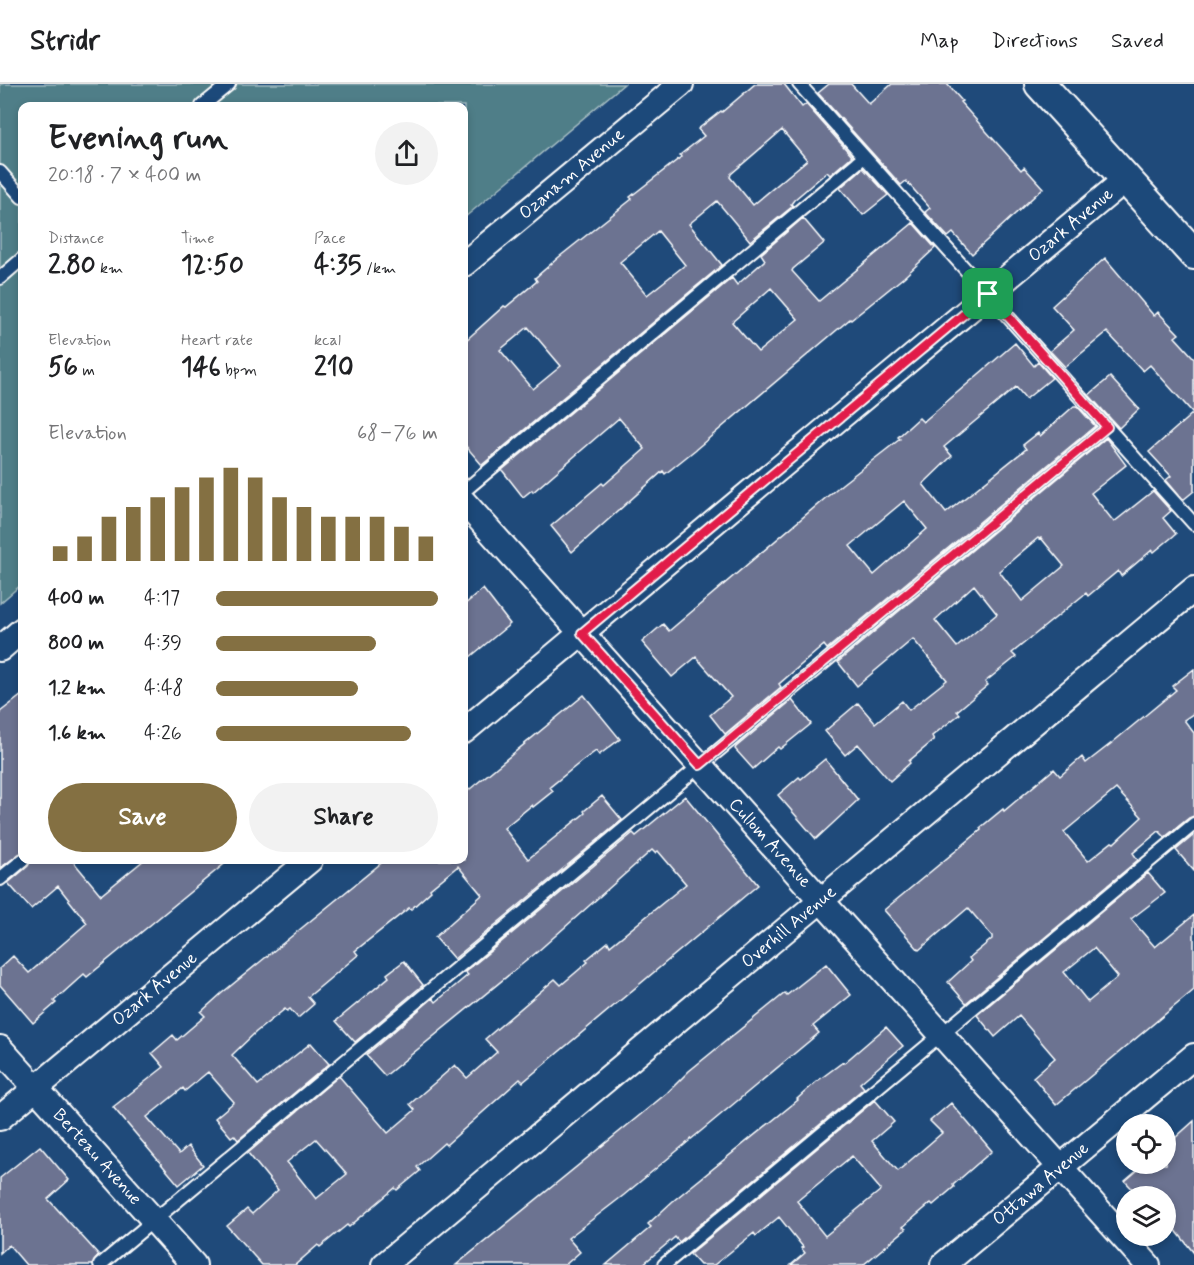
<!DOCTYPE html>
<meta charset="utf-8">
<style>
body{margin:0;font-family:Mynerve,sans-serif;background:#f2f2f2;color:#202124;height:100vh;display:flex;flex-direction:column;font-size:22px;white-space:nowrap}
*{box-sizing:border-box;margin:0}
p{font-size:20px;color:#757577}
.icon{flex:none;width:33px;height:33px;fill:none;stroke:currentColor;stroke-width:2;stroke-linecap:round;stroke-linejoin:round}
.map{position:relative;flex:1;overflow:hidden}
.side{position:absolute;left:18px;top:18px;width:450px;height:762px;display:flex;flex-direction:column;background:#fff;border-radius:12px;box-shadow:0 3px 9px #0003}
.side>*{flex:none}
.fabs{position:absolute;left:1116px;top:1030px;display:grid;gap:12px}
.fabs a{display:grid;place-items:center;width:60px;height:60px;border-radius:50%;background:#fff;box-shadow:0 3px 9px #0003;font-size:30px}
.pin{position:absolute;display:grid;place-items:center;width:51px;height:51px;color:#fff;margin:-26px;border-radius:12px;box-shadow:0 3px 9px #0006}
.round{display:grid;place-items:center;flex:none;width:63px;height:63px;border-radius:32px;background:#f2f2f2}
.summary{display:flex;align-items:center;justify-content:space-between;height:102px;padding:0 30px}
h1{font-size:33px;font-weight:800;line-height:45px}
.metrics{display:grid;grid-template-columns:repeat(3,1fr);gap:9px;height:102px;padding:6px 30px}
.metrics div{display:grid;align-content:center}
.metrics b{font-size:26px;font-weight:800}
.metrics small{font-size:16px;font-weight:400}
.metrics p{font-size:16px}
.chart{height:168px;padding:12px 30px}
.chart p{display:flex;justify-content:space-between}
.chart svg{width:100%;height:108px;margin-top:6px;stroke:#847042;stroke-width:6}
.action{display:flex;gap:12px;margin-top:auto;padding:12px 30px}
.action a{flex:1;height:69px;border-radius:36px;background:#847042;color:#fff;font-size:24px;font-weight:800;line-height:69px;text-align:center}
.action a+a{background:#f2f2f2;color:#202124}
ul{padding:0 30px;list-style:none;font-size:20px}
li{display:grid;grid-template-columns:96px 72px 1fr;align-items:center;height:45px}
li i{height:15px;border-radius:8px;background:#847042}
header{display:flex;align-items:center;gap:36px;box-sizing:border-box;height:84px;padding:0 30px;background:#fff;border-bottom:2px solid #e0e0e0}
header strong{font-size:28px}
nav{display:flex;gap:33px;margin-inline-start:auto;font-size:21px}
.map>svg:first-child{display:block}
</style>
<header>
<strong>Stridr</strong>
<nav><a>Map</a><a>Directions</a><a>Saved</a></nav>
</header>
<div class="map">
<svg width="1194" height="1181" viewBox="0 0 1194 1181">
<rect width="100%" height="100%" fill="#1f4a7a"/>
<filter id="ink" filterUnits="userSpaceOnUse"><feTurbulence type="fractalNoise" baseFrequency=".0167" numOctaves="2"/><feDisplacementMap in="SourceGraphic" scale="12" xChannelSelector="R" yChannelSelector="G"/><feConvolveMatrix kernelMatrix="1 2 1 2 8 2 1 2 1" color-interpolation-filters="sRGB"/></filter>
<g filter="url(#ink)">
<path fill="#4f7e88" stroke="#a7bec4" stroke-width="1.5" d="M0,0h624l-160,134v-112h-442v478l-22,19z"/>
<path fill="#6c7391" stroke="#fff" stroke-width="1.5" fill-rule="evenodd" d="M755,0h29l18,23 4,-3 46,52 -22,19 -3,-3 -33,28 -3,4 2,2 -43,35 -33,-40 -28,23 33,41 -240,200 -18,-21v-102l40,-36 2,1 31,-26 -2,-3 24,-21 73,-58 -2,-2 51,-40 -1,-2 24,-19 -6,-7 23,-18 1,1zM782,46l25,30 -54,45 -23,-28 1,-3zM658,147l27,34 -38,30 -27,-33zM528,243l33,39 -28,23 -33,-39z
M829,0h22l18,20 23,-20h55l15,17 -2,1 61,68 3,-3 19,21 -71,66 -19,-21 -5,4 -23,-25 5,-4 -24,-27 -5,4 -83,-92z
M863,84l25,27 -25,20 -23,-27z
M803,134l21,25 -31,26 -1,2 27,30 94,-78 22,25 -31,29 -53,43 -1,-1 -155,131 -30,24 -2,-3 -91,81 -21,-26 51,-43 2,2 41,-36 -26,-31 -86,74 -1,-2 -9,7 -21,-27 230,-192 5,7 28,-25 -4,-6zM771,204l27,31 -40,33 -26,-30z
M1105,174l49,58 4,-4 21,22 -4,3 19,21v133l-11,9 -17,-20 5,-4 -22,-24 44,-39 -43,-48 -7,6 -36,-39 -42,35 -15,-16 24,-21 -22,-24z
M1015,259l19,23 4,-4 14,16 -26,21 -10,-12 -72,60 8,9 -29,28 23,29 80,-64 -3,-4 15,-12 2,3 34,-30h3l18,20 -268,223 -3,-4 -45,39 2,3 -56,47 -15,-19 21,-18 -35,-40 -24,20 -30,-35 21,-18 6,7 173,-147 58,-45 -2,-2 21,-19 4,4zM904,417l23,28 -53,46 -24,-29z
M1110,293l29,32 -20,19 -30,-33z
M1106,354l20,27 -35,28 23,29 39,-31 18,20 -8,7 13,16 -22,18 -2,-2 -31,26 -3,-5 -30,25 -2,-3 -74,60 4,4 -31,25 3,3 -31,26 3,3 -28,22 2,4 -25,21 1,2 -20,18 -32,-37 -13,11 -20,-24 33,-28 17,20 27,-22 7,9 38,-30 -34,-41 -56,47 -19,-24zM1038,454l1,1 2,-1 23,28 -42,35 -23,-30zM974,501l23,29 -40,33 -22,-27z
M483,505l27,35 -46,38v-57z
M1194,585v44l-10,7 10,13v83l-5,2 -24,19 -6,-6 -26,22 5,7 -172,143 -18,-21 23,-21 -2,-3 23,-19v-3l-24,-28 -49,42 -35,-40 97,-80 -1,-2 23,-19 1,2 50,-42 6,7 22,-19 4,6 27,-21 63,-52 -4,-4zM1116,705l26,28 -28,26 -2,-1 -24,19 -24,-29z
M22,611v157l-22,16v-156z
M584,611l36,44 -21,16 -3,-4 -14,10 -32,26 3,4 -20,16 -1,-2 -28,23 24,31 57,-46 -1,-2 18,-15 20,24 -168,139 -19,-22 47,-42 -24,-29 -28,23 1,2 -20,18 -2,-1 -54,43 3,4 -50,42 6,7 -16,14 -8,-9 -3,2 -2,-2 -29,23 -24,23 26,30 53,-42 18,21 -91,76 -4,-5 -3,2 -16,-19 19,-16 -26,-30 -23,19 -2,-3 -36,29 32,37 9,-8 15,19 -24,20 -66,-78 51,-40 -12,-14 21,-18 4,5 28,-24 -4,-4 21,-19 163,-133h79v-66z
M792,616l19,24 -31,25 -2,-2 -25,22 -18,-20 1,-2z
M825,675l33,41 -42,39 -38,-44 21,-18 2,2z
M685,712l73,89 -235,197 -3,-3 -74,66 -2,-2 -27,24 3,4 -23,19 -2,-2 -46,39 -2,-2 -27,22 -2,-2 -23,20h-33l-35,-39 20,-17 5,5 26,-24 -30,-37 91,-77 49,57 27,-23 -5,-6 45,-39 12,13 30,-26 -12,-13 70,-60 6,6 27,-23 -2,-2 22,-18 2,4 76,-62 -28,-33 -3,2 -3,-3 -115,102 -152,124 -19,-21 67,-57 3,4 32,-27 -3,-3 168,-139 3,3zM316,1055l31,35 -31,25 -29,-37z
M1194,751v36l-18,-21z
M31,776h41l29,35 43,-35h85l-142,117 -3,-3 -30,27 2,2 -23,20 -33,-38v-17l13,-12 16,17 58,-50 -29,-37 -27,23 -23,-26 20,-17z
M1148,789l17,20 -34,26 24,28 39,-32v75l-138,115 -23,-28 22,-19 -36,-42 -24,21 -18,-22zM1094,864l24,29 -30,25 -24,-30z
M404,877l19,24 -68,57 -19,-21 53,-44 -2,-3z
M826,880l25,31 -38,31 6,7 -195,162 -56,43 12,14 -15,13h-109l211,-172 22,-22 96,-78 2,2z
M886,943l17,19 -43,37 4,5 -185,154 -4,-5 -33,28h-36l45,-38 -3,-3 25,-23 125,-101 -1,-1 19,-17 27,-20 1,1z
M875,1016l19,22 -22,19 26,30 44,-38 -12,-12 21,-18 41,48 -39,34 1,2 -21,18 -2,-2 -28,24 3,2 -43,36h-72l14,-12 -4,-5 2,-1 -24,-30 -23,19 -2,-3 -40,32h-14l-10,-11zM852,1072l29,34 -56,46 -28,-35z
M1194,1037v132l-28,-35v-21h-26l-15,-16 20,-17h21v-18z
M40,1062l29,34 -21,19 51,56 -7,10h-66l-17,-20 -9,8v-75z"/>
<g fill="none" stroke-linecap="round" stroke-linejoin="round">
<defs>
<path id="service" d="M799,0l395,440
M202,22l27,-22
M0,88l22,25
M0,194l22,-19
M464,407l400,-334
M0,795l23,-19
M100,1181l1007,-838
M664,1181l530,-441"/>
<path id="minor" d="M464,180l217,-180
M464,418l684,763
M0,565l22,-19
M464,647l662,-552
M0,964l194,217
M0,1034l310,-258
M384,1181l810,-676
M943,1181l251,-209"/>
<path id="tertiary" d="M1040,0l154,170"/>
</defs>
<use href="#service" stroke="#fff" stroke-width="16"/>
<use href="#minor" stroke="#fff" stroke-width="28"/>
<use href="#tertiary" stroke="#fff" stroke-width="34"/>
<use href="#service" stroke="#1f4a7a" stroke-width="12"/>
<use href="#minor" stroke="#1f4a7a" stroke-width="24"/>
<use href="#tertiary" stroke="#1f4a7a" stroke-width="30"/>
</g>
</g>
<g fill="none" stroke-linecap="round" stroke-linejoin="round" filter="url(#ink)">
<defs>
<path id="route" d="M988,210l119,133 -407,338 -118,-132z"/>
</defs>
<use href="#route" stroke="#fff" stroke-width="12"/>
<use href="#route" stroke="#e11d48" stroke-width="8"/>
</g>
<g text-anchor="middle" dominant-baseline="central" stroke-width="4.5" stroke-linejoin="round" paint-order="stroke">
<g font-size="18" fill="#fff" stroke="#1f4a7a">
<text transform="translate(572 90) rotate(-40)">Ozanam Avenue</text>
<text transform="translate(1071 141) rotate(-40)">Ozark Avenue</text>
<text transform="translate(770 759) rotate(48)">Cullom Avenue</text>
<text transform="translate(789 843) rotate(-40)">Overhill Avenue</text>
<text transform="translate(155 905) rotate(-40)">Ozark Avenue</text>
<text transform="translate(97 1073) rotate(48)">Berteau Avenue</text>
<text transform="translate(1041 1100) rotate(-40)">Ottawa Avenue</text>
</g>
</g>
</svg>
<div class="fabs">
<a><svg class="icon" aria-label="locate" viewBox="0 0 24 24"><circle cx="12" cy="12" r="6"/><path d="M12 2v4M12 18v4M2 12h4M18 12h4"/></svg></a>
<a><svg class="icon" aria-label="layers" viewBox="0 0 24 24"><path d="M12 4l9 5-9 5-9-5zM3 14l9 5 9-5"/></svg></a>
</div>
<div class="pin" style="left:988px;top:210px;background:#1e9e55"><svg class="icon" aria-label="arrive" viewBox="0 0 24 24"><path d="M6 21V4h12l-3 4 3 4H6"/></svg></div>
<section class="side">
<div class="summary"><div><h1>Evening run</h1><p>20:18 · 7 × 400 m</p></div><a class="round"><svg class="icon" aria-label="share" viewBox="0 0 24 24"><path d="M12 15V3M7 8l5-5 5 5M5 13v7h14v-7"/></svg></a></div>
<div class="metrics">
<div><p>Distance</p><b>2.80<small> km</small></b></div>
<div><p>Time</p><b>12:50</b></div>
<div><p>Pace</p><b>4:35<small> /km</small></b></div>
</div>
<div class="metrics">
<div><p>Elevation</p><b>56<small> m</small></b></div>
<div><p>Heart rate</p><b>146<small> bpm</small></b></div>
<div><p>kcal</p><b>210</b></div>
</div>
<div class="chart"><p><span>Elevation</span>68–76 m</p>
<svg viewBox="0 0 160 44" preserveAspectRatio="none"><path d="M5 44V38M15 44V34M25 44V26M35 44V22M45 44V18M55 44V14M65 44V10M75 44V6M85 44V10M95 44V18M105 44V22M115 44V26M125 44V26M135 44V26M145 44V30M155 44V34"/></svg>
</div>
<ul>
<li><b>400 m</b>4:17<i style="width:100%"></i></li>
<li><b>800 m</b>4:39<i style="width:72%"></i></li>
<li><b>1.2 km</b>4:48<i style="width:64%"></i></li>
<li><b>1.6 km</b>4:26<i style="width:88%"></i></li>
</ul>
<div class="action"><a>Save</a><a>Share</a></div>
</section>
</div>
